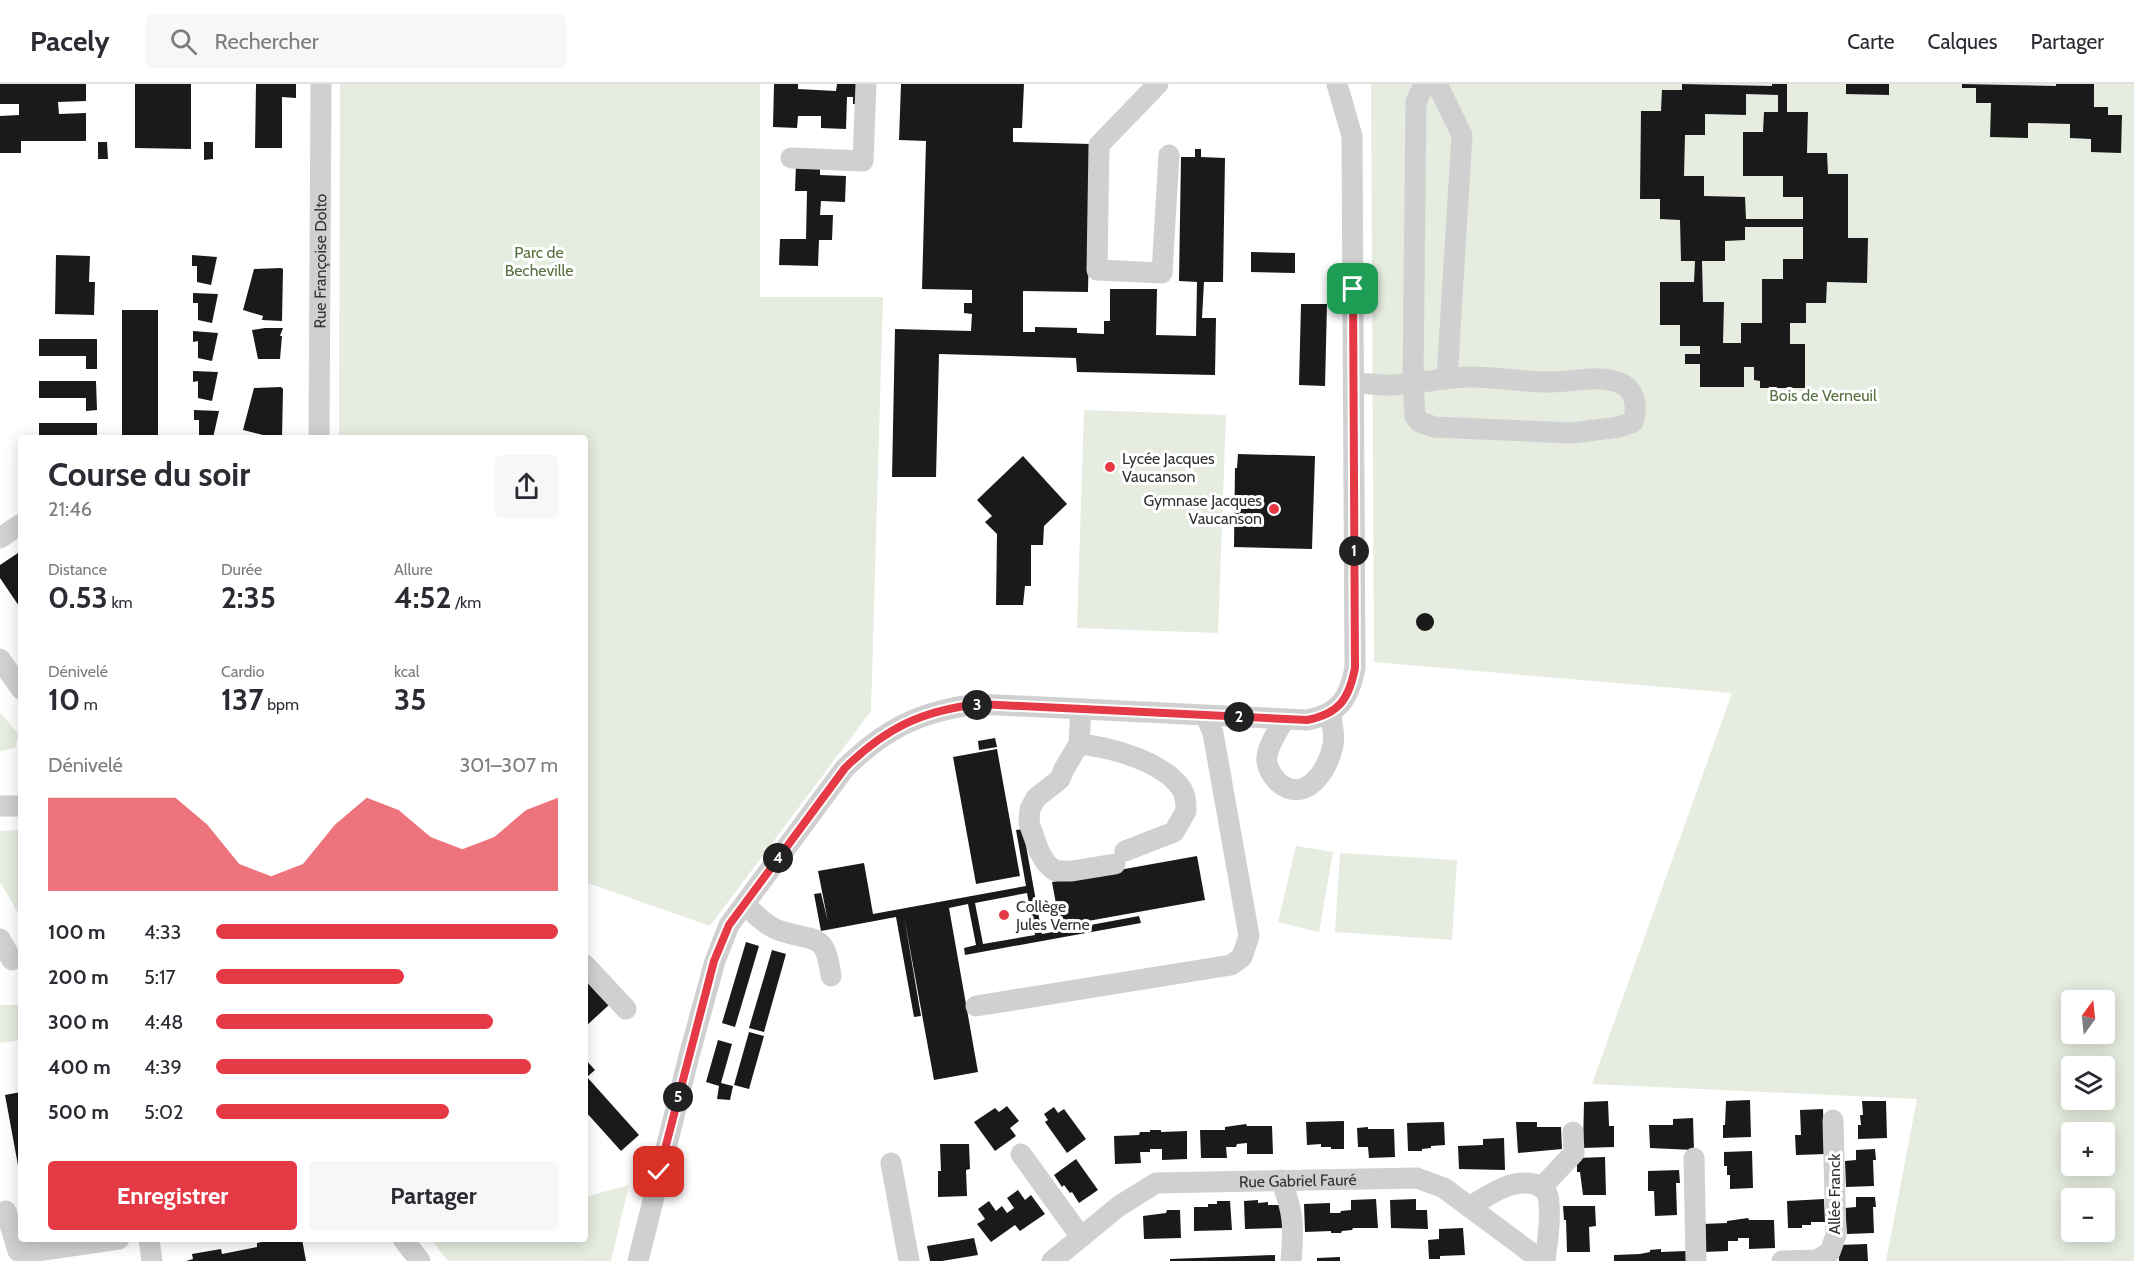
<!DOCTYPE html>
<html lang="fr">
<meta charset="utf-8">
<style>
body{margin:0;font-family:Cabin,sans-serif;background:#f7f7f7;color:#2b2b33;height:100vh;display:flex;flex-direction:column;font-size:22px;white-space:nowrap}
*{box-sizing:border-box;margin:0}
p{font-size:20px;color:#7c7c81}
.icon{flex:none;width:33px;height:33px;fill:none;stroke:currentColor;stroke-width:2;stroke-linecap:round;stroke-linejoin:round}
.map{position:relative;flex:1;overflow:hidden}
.sheet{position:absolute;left:18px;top:351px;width:570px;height:807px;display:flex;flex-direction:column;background:#fff;border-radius:6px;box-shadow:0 3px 15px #0003}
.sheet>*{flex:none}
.needle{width:39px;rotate:15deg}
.buttons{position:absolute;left:2061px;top:906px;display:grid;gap:12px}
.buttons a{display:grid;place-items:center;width:54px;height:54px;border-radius:6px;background:#fff;box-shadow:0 3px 15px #0003;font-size:30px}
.pin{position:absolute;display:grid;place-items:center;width:51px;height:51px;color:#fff;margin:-26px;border-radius:12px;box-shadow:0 3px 9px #0006}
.km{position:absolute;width:30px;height:30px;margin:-15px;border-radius:50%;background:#222;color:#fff;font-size:16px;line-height:30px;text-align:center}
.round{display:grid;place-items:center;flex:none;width:63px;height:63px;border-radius:6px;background:#f7f7f7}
.headline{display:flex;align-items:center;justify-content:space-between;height:102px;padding:0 30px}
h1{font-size:33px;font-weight:700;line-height:45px}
.stats{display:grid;grid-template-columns:repeat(3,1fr);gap:9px;height:102px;padding:6px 30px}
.stats div{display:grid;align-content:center}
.stats b{font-size:30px;font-weight:700}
.stats small{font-size:16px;font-weight:400}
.stats p{font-size:16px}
.chart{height:168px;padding:12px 30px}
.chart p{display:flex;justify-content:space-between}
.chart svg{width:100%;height:108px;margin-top:6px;fill:#e63946;opacity:.7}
.primary-button{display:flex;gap:12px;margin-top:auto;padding:12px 30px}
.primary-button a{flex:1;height:69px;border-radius:6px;background:#e63946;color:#fff;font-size:24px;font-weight:700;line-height:69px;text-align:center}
.primary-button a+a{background:#f7f7f7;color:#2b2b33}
ul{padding:0 30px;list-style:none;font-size:20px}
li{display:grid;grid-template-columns:96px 72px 1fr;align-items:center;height:45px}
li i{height:15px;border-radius:8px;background:#e63946}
header{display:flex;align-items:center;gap:36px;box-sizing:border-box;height:84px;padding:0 30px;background:#fff;border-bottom:2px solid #e1e1e2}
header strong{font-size:28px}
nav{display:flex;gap:33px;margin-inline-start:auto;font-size:21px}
.search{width:420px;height:54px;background:#f7f7f7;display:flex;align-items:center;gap:15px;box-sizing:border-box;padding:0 21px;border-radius:6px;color:#7c7c81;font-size:22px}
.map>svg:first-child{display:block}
</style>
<header>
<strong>Pacely</strong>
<div class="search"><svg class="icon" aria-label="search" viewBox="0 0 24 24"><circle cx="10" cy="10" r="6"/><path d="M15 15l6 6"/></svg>Rechercher</div>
<nav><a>Carte</a><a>Calques</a><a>Partager</a></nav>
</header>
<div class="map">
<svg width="2134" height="1177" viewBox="0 0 2134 1177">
<rect width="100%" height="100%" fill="#fff"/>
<path fill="#e6ecdf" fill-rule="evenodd" d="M340,0h420v213h123l-12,414 -161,215 -125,-44v-444h-246z
M1371,0h763v1177h-248l31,-162 -325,-15 140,-391 -358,-31zM2072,916h32v34h-32zM2072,982h32v34h-32zM2072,1048h32v34h-32zM2072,1114h32v34h-32z
M1084,326l142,5 -8,218 -141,-5z
M0,630h2l16,20 -3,14 -13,3h-2z
M21,746v88l-21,-36v-51z
M1296,762l37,6 -14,80 -41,-10z
M1340,769l117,7 -5,80 -117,-8z
M0,921h21v35l-21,3z
M629,1101l-18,76h-163l-17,-22h154v-42z"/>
<path fill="#1a1a1a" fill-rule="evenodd" d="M0,0h86v17l-28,1 1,12 27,-1v28h-65v12h-21v-37l19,-1v-11h-19z
M135,0h56v65l-56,-1z
M256,0h40v14l-14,-1v51h-27z
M774,0h24v5l38,2 1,-7h24l-1,20h-7v-7h-6l-1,32 -25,-1v-12h-23l-1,12 -24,-1z
M901,0h123l-2,44h-9v14l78,2 -3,148 -65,-1v41h12v-5l42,1v5l27,1v-13h6v-32h47l-1,46 40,1 1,-54 -18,-1 2,-124h14v-8h6v8l24,1 -2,124h-19l-2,36h14l-1,57 -138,-3 -1,-14 -137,-4 -3,123h-44l3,-148 76,2 1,-17 -8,-1v-10h8v-13l-50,-1 4,-148 -27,-1z
M1682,0l90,2v-2h15v28h21l-1,41h20l1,21h20v64h20l-1,45 -40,-1 -1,21h-20v20h-16v21h15v44h-45v-7l-6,-1v-13h-10v20h-44v-23h-15v-10h15v-8h-20v-21h-20v-43h34l1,-21h-14l-1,-41 -20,-1v-20h-20l1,-88h20l1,-21h20zM1746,10l32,1v17h-14l-1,20h-20v44h40v21h20v22h-57l-1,-22 -41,-1v-20h-20l1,-41h20v-21l41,1zM1745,143h58v32h-20v20h-21v44h-21v20h-18l1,-41h-21l-1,-41h23v-20l20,-1z
M1846,0h43v11l-43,-1z
M1962,0l94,2v-2h38v23h14v8h14l-1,38 -30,-1v-13l-21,-1v-14l-42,-1v15l-38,-1 1,-34h-15v-15h-14z
M98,58h9l1,17h-10z
M204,58h9v17l-9,1z
M796,80l24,1v10l26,1 -1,26 -24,-1 -1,14h13l-1,25h-13l-1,26 -39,-1 1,-26h26l1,-48h-12z
M1251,168l44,1v20l-44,-1z
M56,171l34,1 -1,26h6l-1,33 -39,-1z
M192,171l25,2 -6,28 -14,-3v-16h-5z
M281,184l2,1 -1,52 -20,-1 1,-4 -20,-6 11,-41z
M193,209l25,1 -6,29 -14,-3v-17h-5z
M1301,220h26l-2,82 -26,-1z
M122,226h36v128h-36z
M265,244h18l-3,8h2l-2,23h-22l-6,-29z
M193,247l25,2 -6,28 -14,-3v-17l-5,1z
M39,255h58v30h-11v-13h-47z
M193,287l25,1 -6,29 -14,-3v-17l-5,1z
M39,297h57l1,29 -11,1v-13h-47z
M281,303l2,2 -1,49h-19v-3l-20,-5 11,-42z
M194,326l25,1 -6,27 -14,-1v-17h-5z
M39,339h58v15h-58z
M1238,370l77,2 -3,93 -78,-2 1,-79h2z
M1023,372l44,48 -23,22 -1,19h-12v41h-6l-2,19h-27l1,-71 -12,-12 7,-6 -15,-16z
M21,467v58l-21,-31v-13z
M1416 538a9 9 0 1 1 18 0a9 9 0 1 1-18 0Z
M995,654l2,9 -18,3 -1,-9z
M997,665l23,127 -44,8 -23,-127z
M1023,745l19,105 97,-18 2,7 -176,32 -1,-7 12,-3 -8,-41 -19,4 29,164 -44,8 -30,-164 17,100 -7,1 -18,-100 -75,14 -7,-37 7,-1 7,29 -10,-51 46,-8 9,51 153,-28 -10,-56zM1027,809l8,42 -52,9 -8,-41z
M1197,772l8,44 -145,26 -8,-44z
M746,858l13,4 -24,81 -13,-4z
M772,866l14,4 -22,78 -15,-4z
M585,892l25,28 -25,23z
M749,948l15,4 -15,53 -15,-4z
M718,956l14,4 -11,39 12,3 -3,14 -13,-1 2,-13 -13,-4z
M585,975l10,11 -8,7 52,58 -18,16 -36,-40z
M21,1008v84h-1l-15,-81z
M1750,1016l1,37 -28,1v-13h2l1,-24z
M1608,1017l1,25h5v21l-31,1 1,-46z
M1862,1017h24l1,37 -29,1v-14h3l-1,-10h3z
M1007,1022l12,15 -9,7 6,8 -21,15 -21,-29 21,-14 4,4z
M1054,1023l4,6 6,-4 22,30 -19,14 -22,-31 3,-2 -4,-6z
M1823,1025l1,32 3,13 -31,1 -1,-20h6l-1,-25z
M1693,1034l1,32 -44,-2 -1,-23h24v-6z
M1344,1037v28h-13v-2h-10v-3l-14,1 -1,-23z
M1444,1038l1,23 -14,1v2l-9,1v2h-14l-1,-28z
M1516,1038h21v5h24l1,22 -44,4z
M1246,1040l1,2h25l1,28h-26v-11l-10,1 -1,3h-10l1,11h-26l-1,-28h25v-3z
M1368,1043v2h26l1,28 -26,1 -1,-11h-10l-1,-19z
M1150,1046h11v2l26,-1v28l-25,1v-11h-12v3h-10l1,11 -26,1 -1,-28 25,-1 1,-3h10z
M1504,1054l1,32 -46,-1 -1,-23 25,-1v-6z
M940,1060h29l1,25 -4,1 1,26 -29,1v-26h3z
M1875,1065l1,11h-3l1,26 -28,1 -1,-26 11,-1v-10z
M1752,1067l1,37 -23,1v-14h-3v-9h-3v-14z
M1605,1073l1,38h-23l-3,-23h-3v-14z
M1076,1075l22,31 -19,13 -7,-11 -2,1 -6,-8 -2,2 -8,-12z
M1679,1086l1,13h-4l1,32 -22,1 -1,-25h-6v-20z
M1018,1106l7,10 6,-5 14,19 -25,17 -5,-6 -24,17 -14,-18 8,-5 -7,-10 11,-8 7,10 6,-5 5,7 7,-5 -7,-10z
M1856,1113h19l1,10h-3l1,26 -27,1 -2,-26 11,-1z
M1376,1115l2,29h-25l-1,2 -10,1 -1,2h-10v-2l-26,1 -1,-28 26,-1v10h10l1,-2 10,-1v-10z
M1416,1115v11h11l1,19 -37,-1 -1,-28z
M1824,1115l1,23h-14v3h-9v3h-14l-1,-27z
M1258,1116v3l10,-1v3h14l1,23 -38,1 -1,-28z
M1217,1117h13l2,29 -38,1v-24h14v-3h9z
M1563,1122h32l1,20 -7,1 1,25h-23l-1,-32h-2z
M1167,1126h13l1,28 -37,1 -1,-23 23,-3z
M1748,1134l1,2h25l1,28 -26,1v-11h-11v3h-10v10l-25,1 -1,-28 25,-1v-2z
M1463,1144l2,27 -25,1v3h-11l-1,-19 11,-1v-10z
M974,1154l4,17 -36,6h-12l-3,-15z
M276,1155h11v3l15,-3 4,22h-120l7,-2 -1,-5 29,-5 1,5 35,-7v-4z
M1867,1160l1,17h-29v-16z
M1661,1165v3l26,-1v10h-73v-6l26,-1 10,-2v-2z
M1275,1171v6h-105v-2z
M1340,1173v4h-23v-3z"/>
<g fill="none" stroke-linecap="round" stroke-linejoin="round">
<g stroke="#d0d0d0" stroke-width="21">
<path d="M1158,0l-59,61 -2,125 65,3 7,-118"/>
<path d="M1437,0l25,51 -15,244"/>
<path d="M791,74l72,3 3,-77"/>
<path d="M1354,299c13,0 27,3 41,2 25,-2 49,-7 73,-8 28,-1 56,6 83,5 23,0 47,-8 69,1 15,6 18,25 13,39l-14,5 -47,6 -138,-6 -14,-5 -5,-6 -2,-33 3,-281 8,-18"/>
<path id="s1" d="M319,354l2,-354"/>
<path d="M0,454l21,-14"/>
<path d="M0,575l21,30"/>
<path d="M1081,625l-2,35 -15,25 -4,10 -24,19 -6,11 -1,14 10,28 7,12 9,8h17l43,-7"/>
<path d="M1284,636c-6,11 -19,29 -17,42 1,7 6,15 11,20 27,24 51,-13 55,-37 2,-11 -1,-22 -3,-32"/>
<path d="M1079,660c31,3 83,17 102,44 5,7 5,15 5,23l-12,21 -49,19"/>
<path d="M0,722h21"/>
<path d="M745,820c10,10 20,21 33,26 36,13 47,-1 53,46"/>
<path d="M0,855l12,21"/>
<path d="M585,881l41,44"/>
<path d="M976,922l255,-41 11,-8 7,-21 -36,-203 -7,-17"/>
<path d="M1021,1070l60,83"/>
<path d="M1694,1074l2,103"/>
<path d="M891,1079l18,98"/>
<path d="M1281,1096c13,34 13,45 10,81"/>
<path d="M1542,1103l32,-34 -1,-21"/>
<path d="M1469,1123c21,-12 40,-28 65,-23 11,3 15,10 15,21 2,18 -2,38 -4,56"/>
<path d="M6,1127l12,40 6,2 95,-14"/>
<path d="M149,1155l3,22"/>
<path d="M403,1155l17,22"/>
<path d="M638,1177l51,-205 26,-95 14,-36 116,-157c41,-40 76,-57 133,-64l329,16c32,-6 42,-21 48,-52l-3,-532 -15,-52"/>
<path id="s2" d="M1052,1177l67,-55 37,-23 261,-5 27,10 98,73"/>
<path d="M1782,1177l35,-1 13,-8 6,-17 -3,-115"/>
</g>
</g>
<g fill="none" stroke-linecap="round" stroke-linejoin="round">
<defs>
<path id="route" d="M659,1088l55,-211 15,-36 116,-157c41,-40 76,-57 133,-64l329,16c32,-6 42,-21 48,-52l-2,-379"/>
</defs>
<use href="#route" stroke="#fff" stroke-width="12"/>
<use href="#route" stroke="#e63946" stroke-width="8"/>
</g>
<g fill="#e63946" stroke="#fff" stroke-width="2">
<circle cx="1110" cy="383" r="6"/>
<circle cx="1274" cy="425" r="6"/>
<circle cx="1004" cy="831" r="6"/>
</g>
<g text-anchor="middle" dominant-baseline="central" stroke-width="6" stroke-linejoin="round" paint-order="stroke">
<g font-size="16" fill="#56703f" stroke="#fff">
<text x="539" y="168">Parc de<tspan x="539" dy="18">Becheville</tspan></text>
<text x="1823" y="311">Bois de Verneuil</text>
</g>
<g font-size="16" fill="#333" stroke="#fff">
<text stroke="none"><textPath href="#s1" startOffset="177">Rue Françoise Dolto</textPath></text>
<text stroke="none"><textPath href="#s2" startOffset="272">Rue Gabriel Fauré</textPath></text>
<text transform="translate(1834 1110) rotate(-90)">Allée Franck</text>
</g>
<g font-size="16" fill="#333" stroke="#fff" text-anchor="start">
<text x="1122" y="374">Lycée Jacques<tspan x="1122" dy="18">Vaucanson</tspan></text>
<text x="1262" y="416" text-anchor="end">Gymnase Jacques<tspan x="1262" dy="18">Vaucanson</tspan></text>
<text x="1016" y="822">Collège<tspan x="1016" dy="18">Jules Verne</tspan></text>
</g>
</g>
</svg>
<div class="buttons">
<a><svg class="needle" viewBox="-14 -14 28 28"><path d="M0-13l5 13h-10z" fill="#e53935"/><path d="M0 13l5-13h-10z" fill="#7c7c81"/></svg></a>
<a><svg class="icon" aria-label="layers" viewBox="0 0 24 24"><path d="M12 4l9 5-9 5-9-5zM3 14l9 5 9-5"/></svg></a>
<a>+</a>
<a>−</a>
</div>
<div class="pin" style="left:1353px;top:205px;background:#1e9e55"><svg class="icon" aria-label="arrive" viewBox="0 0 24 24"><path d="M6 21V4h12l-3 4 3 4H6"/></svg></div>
<div class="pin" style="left:659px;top:1088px;background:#d93025"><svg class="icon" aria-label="check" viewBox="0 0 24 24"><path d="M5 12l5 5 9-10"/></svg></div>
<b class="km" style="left:1354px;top:467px">1</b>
<b class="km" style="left:1239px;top:633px">2</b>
<b class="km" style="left:977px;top:621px">3</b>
<b class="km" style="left:778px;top:774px">4</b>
<b class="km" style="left:678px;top:1013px">5</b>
<section class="sheet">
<div class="headline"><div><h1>Course du soir</h1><p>21:46</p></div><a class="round"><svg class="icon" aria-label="share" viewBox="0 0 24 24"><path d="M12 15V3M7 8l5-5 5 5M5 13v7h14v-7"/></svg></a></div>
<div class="stats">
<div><p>Distance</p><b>0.53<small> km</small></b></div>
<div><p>Durée</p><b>2:35</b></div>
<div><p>Allure</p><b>4:52<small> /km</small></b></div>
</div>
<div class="stats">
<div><p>Dénivelé</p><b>10<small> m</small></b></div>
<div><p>Cardio</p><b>137<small> bpm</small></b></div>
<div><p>kcal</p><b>35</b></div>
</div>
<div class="chart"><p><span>Dénivelé</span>301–307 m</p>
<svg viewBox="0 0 160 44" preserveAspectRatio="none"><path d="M0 44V6L10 6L20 6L30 6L40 6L50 17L60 33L70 38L80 33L90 17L100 6L110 11L120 22L130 27L140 22L150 11L160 6V44z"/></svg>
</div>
<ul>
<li><b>100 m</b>4:33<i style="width:100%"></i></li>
<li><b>200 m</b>5:17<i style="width:55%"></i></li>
<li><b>300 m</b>4:48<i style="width:81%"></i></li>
<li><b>400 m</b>4:39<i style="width:92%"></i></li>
<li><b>500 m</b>5:02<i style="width:68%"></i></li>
</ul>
<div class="primary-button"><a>Enregistrer</a><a>Partager</a></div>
</section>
</div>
